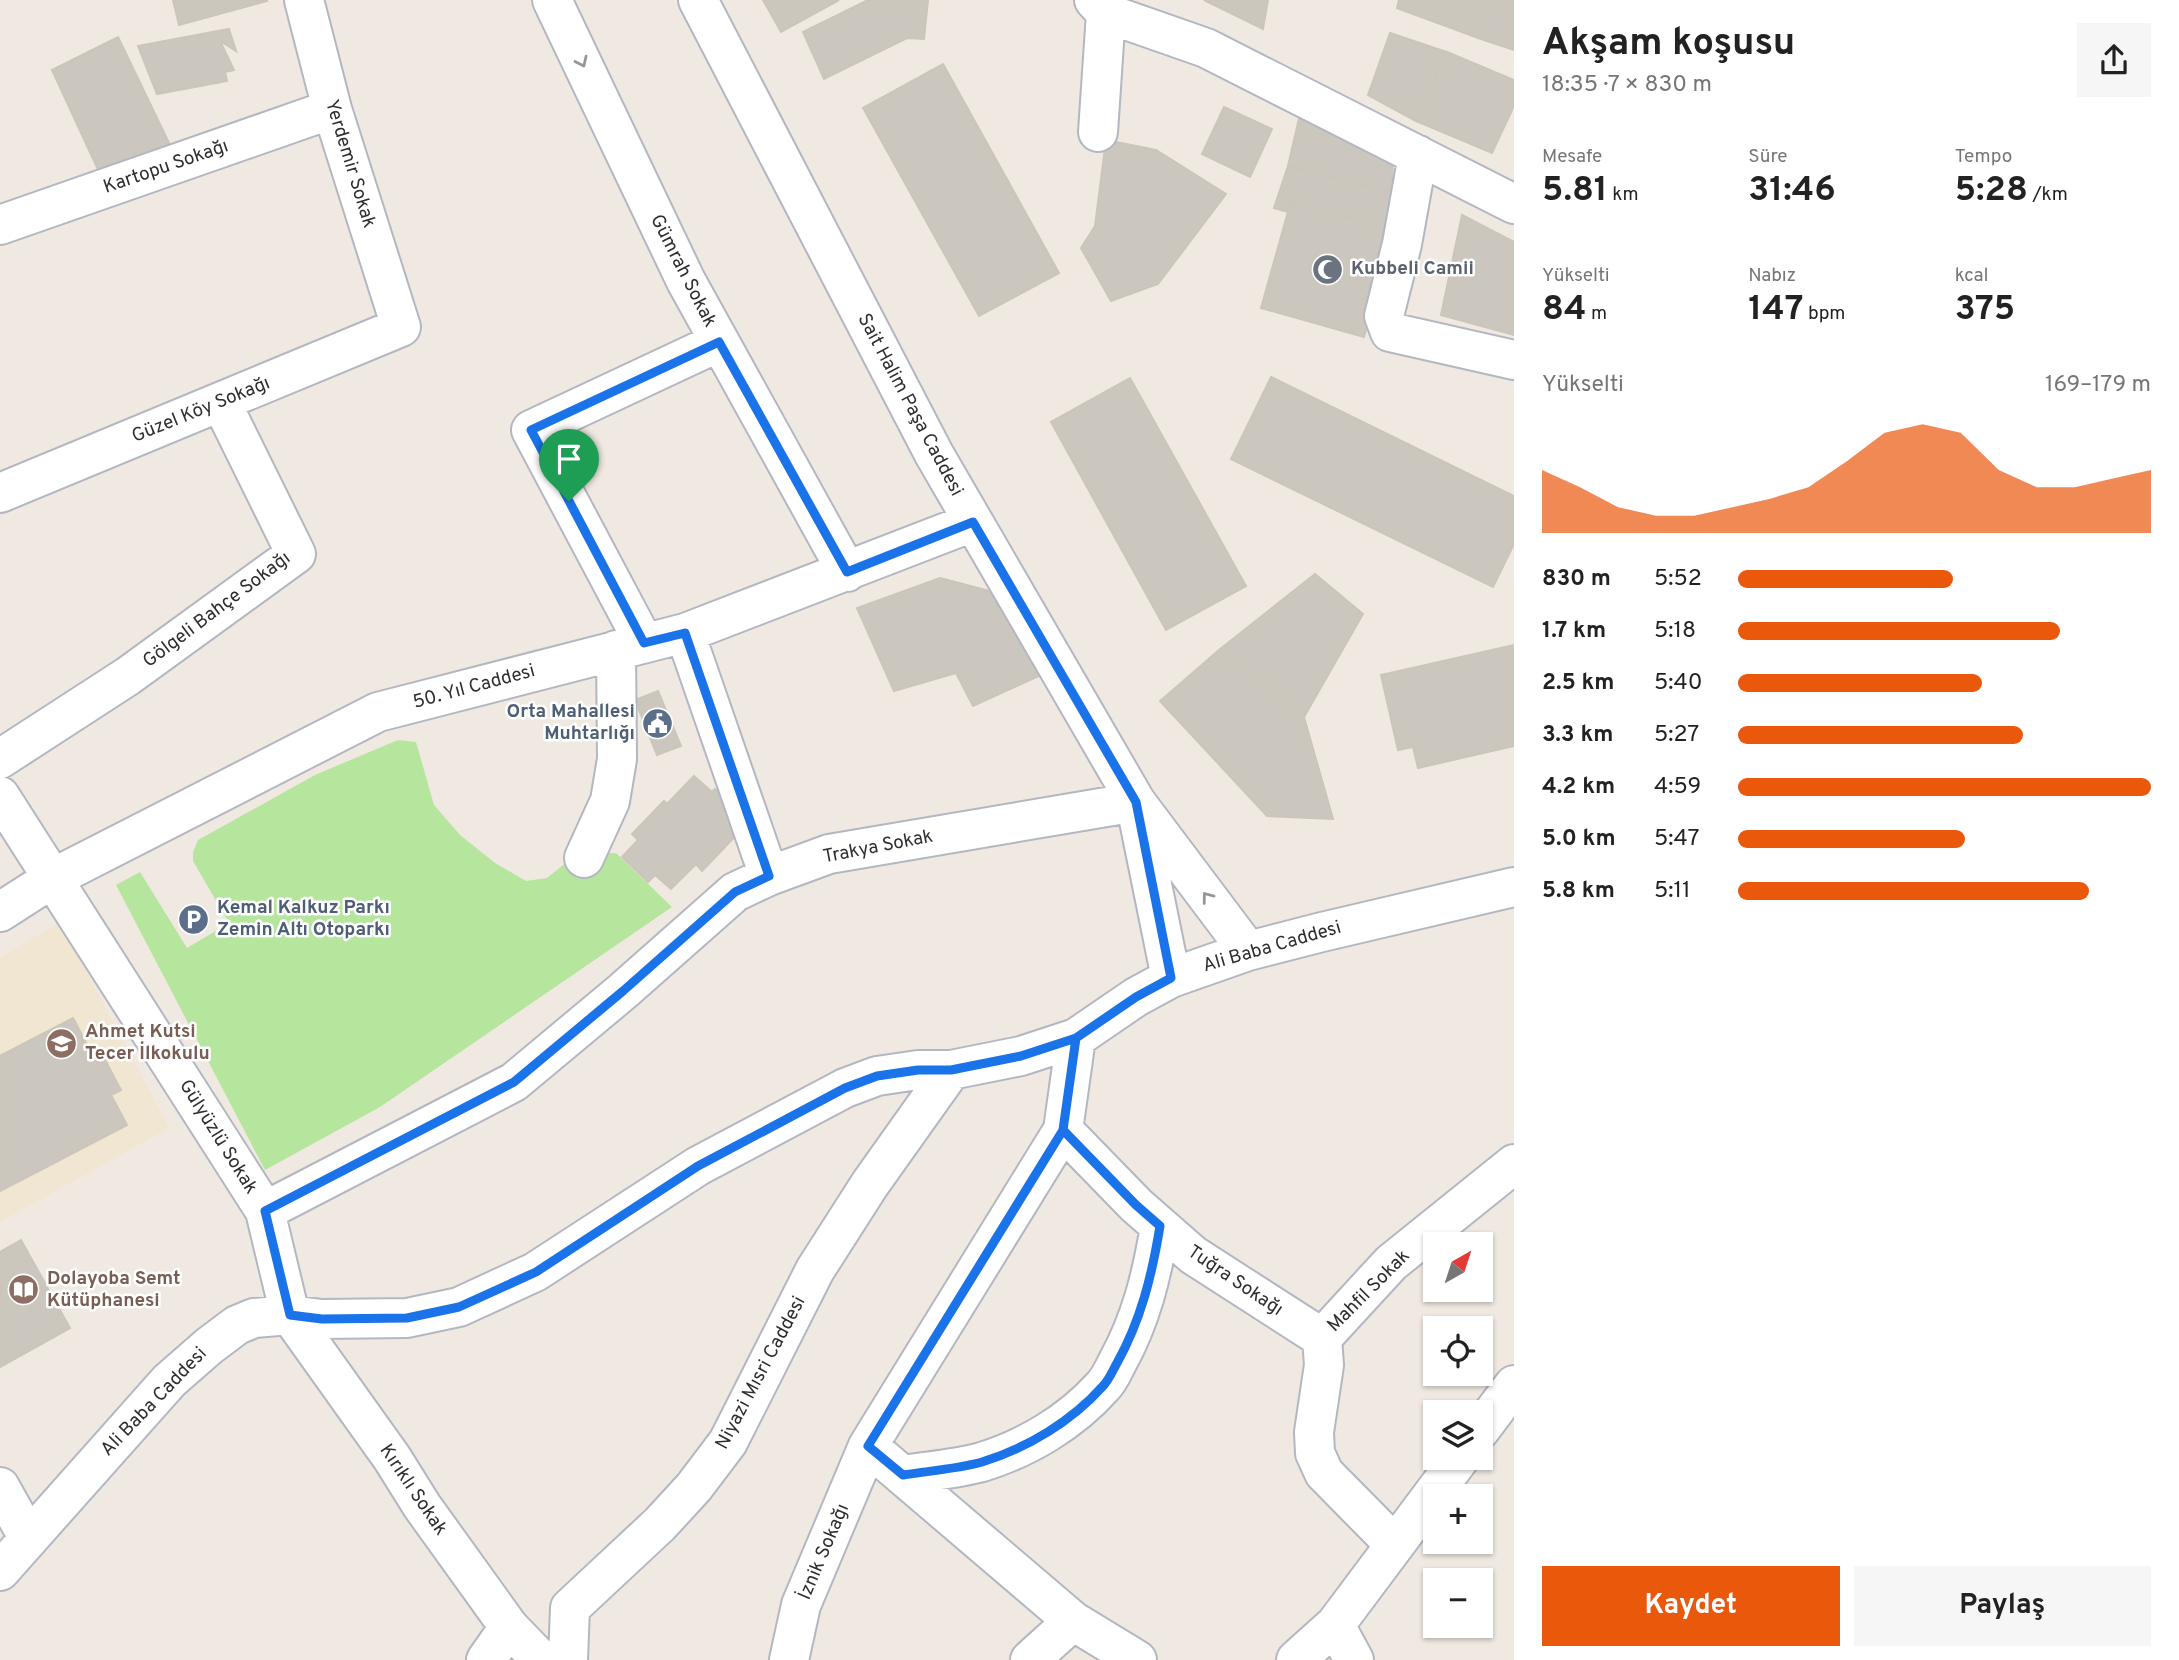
<!DOCTYPE html>
<html lang="tr">
<meta charset="utf-8">
<style>
body{margin:0;font-family:Overpass,sans-serif;background:#f6f6f6;color:#222;height:100vh;display:flex;flex-direction:column;font-size:26px;white-space:nowrap}
*{box-sizing:border-box;margin:0}
p{font-size:23px;color:#767676}
.icon{flex:none;width:38px;height:38px;fill:none;stroke:currentColor;stroke-width:2;stroke-linecap:round;stroke-linejoin:round}
.map{position:relative;flex:1;overflow:hidden}
.side{display:flex;flex-direction:column;background:#fff;width:665px}
.side>*{flex:none}
.needle{width:46px;rotate:39deg}
.tools{position:absolute;left:1423px;top:1232px;display:grid;gap:14px}
.tools a{display:grid;place-items:center;width:70px;height:70px;border-radius:0px;background:#fff;box-shadow:0 2px 5px #0004;font-size:35px}
.pin{position:absolute;display:grid;place-items:center;width:60px;height:60px;color:#fff;margin:-72px -30px;border-radius:50% 50% 50% 0;rotate:-45deg;box-shadow:0 0 7px #0007}
.pin .icon{rotate:45deg}
.round{display:grid;place-items:center;flex:none;width:74px;height:74px;border-radius:0px;background:#f6f6f6}
.headline{display:flex;align-items:center;justify-content:space-between;height:119px;padding:0 28px}
h1{font-size:38px;font-weight:700;line-height:52px}
.metrics{display:grid;grid-template-columns:repeat(3,1fr);gap:10px;height:119px;padding:7px 28px}
.metrics div{display:grid;align-content:center}
.metrics b{font-size:35px;font-weight:700}
.metrics small{font-size:19px;font-weight:400}
.metrics p{font-size:19px}
.chart{height:196px;padding:14px 28px}
.chart p{display:flex;justify-content:space-between}
.chart svg{width:100%;height:126px;margin-top:7px;fill:#ea580c;opacity:.7}
.button{display:flex;gap:14px;margin-top:auto;padding:14px 28px}
.button a{flex:1;height:80px;border-radius:0px;background:#ea580c;color:#fff;font-size:28px;font-weight:700;line-height:80px;text-align:center}
.button a+a{background:#f6f6f6;color:#222}
ul{padding:0 28px;list-style:none;font-size:23px}
li{display:grid;grid-template-columns:112px 84px 1fr;align-items:center;height:52px}
li i{height:18px;border-radius:9px;background:#ea580c}
main{display:flex;flex:1;min-height:0}
.map>svg:first-child{display:block}
</style>
<main>
<div class="map">
<svg width="1514" height="1660" viewBox="0 0 1514 1660">
<rect width="100%" height="100%" fill="#efe9e1"/>
<path fill="#f0e6d1" d="M60,922l109,206 -169,94v-264z"/>
<path fill="#b6e59e" d="M398,740l18,2 18,63 26,30 35,28 31,18 21,-3 30,-24 39,-1 56,54 -292,200 -115,63 -149,-285 24,-13 47,76 42,-25 -36,-62v-9l5,-12 117,-65z"/>
<path fill="#cbc7bf" stroke="#cbc5ba" stroke-width="2" d="M173,0h93l1,1 -88,24z
M763,0h76l-58,32z
M868,0h60l-4,39 -17,-1 -83,41 -21,-47z
M1204,0h64l-5,29z
M1399,0h90l-11,38 -81,-30z
M1489,0h25v50l-36,-12z
M229,29l7,22 -16,-10 14,29 -9,2 2,9 -70,13 -19,-48z
M1390,33l57,19 -31,69 -48,-26z
M118,37l52,108 -70,29 -48,-104z
M1447,52l67,28v26l-22,47 -76,-32z
M943,64l116,209 -80,43 -116,-208z
M1224,107l48,22 -22,48 -48,-23z
M1300,114l92,32 1,46 -105,-26z
M1106,140l50,10 70,44 -68,90 -47,17 -30,-53 14,-22z
M1288,166l105,26 1,38 -103,-29 -3,11 -14,-4z
M1291,201l103,29 -30,107 -103,-29z
M1462,215l52,27v93l-73,-20z
M1271,377l243,119v48l-21,43 -262,-128z
M1130,378l116,208 -80,44 -115,-208z
M1315,574l48,40 -59,103 -85,-67z
M940,578l54,14 49,82 -70,32 -17,-33 -62,18 -37,-83z
M1514,645v101l-96,22 -5,-21 -15,3 -17,-75z
M1219,650l85,67 29,102 -66,-3 -107,-115z
M658,691l23,55 -24,9 -22,-55z
M694,776l18,16 3,-3 20,19 10,18 -43,45 -6,-7 -25,25 -16,-14 -7,7 -26,-25 16,-17 -6,-6 32,-33 3,3z
M73,1018l21,40 8,-4 19,36 -10,5 16,30 -127,66v-135z
M21,1240l49,88 -70,39v-115z"/>
<g fill="none" stroke-linecap="round" stroke-linejoin="round">
<defs>
<path id="minor" d="M552,0l134,281 161,291
M698,0l236,454 202,348 112,149
M1094,0l12,13 100,35 308,156
M1098,132l8,-119
M1418,155l-16,89 -18,72 6,16 124,28
M0,225l332,-116
M0,493l401,-166 -69,-218 -28,-109
M685,633l84,243
M644,643l-113,-213 188,-88
M0,759l128,-83 168,-122 -75,-152
M0,796l265,415 25,104 102,143 30,48 87,121 32,33
M1137,811l34,167
M584,858l26,-57 7,-42 -1,-109
M0,912l53,-34 325,-166 307,-79 288,-111
M1076,1038l-13,92 -195,316 205,175 64,39
M1063,1130l73,75 57,50 129,83
M265,1211l249,-129 109,-91 112,-99 34,-16 60,-22 307,-52
M1322,1338l69,-75 123,-99
M1322,1338l2,27 -10,67 1,21 9,20 71,72
M1480,1430l34,-45
M903,1475c25,-4 54,-6 79,-13 45,-14 89,-40 121,-76 6,-6 10,-15 14,-23 24,-43 35,-88 43,-137
M0,1487l28,50
M0,1571l169,-190 40,-35 28,-21 17,-7 36,-3 32,4 85,-1 52,-11 76,-35 163,-106 147,-78 32,-12 41,-6h33l70,-14 55,-18 60,-41 35,-19 77,-27 74,-19 192,-45
M1335,1625l19,35
M486,1660l23,-33
M568,1660l2,-52 90,-84 34,-37 34,-45 87,-172 55,-86 81,-114
M789,1660l12,-55 67,-159
M1030,1660l43,-39
M1296,1660l39,-35 125,-167"/>
</defs>
<use href="#minor" stroke="#b4b7c1" stroke-width="42"/>
<use href="#minor" stroke="#fff" stroke-width="38"/>
</g>
<defs><path id="oneway-chevron" d="M-2-3.5L2.5 0L-2 3.5" fill="none" stroke-width="1.6" stroke-linecap="round" stroke-linejoin="round" transform="scale(1.75)"/></defs>
<g stroke="#969696">
<use href="#oneway-chevron" transform="translate(582 62) rotate(65)"/>
<use href="#oneway-chevron" transform="translate(1207 897) rotate(-127)"/>
</g>
<g fill="none" stroke-linecap="round" stroke-linejoin="round">
<defs>
<path id="route" d="M569,501l75,142 41,-10 84,243 -34,16 -112,99 -109,91 -249,129 25,104 32,4 85,-1 52,-11 77,-35 162,-106 147,-78 32,-12 41,-6h33l70,-14 55,-18 -13,92 73,75 24,21c-8,49 -19,94 -43,137 -4,7 -8,17 -14,23 -32,36 -76,62 -121,76 -25,7 -54,9 -79,13l-35,-29 195,-316 13,-92 60,-41 35,-19 -35,-176 -163,-280 -126,50 -128,-230 -188,88 38,71"/>
</defs>
<use href="#route" stroke="#fff" stroke-width="14"/>
<use href="#route" stroke="#1a73e8" stroke-width="9"/>
</g>
<defs>
<symbol id="mosque-disc" viewBox="-11 -11 22 22"><circle r="9.5" fill="#6b7280" stroke="#fff"/><path d="M3.5-4.9A6 6 0 1 0 3.5 4.9A5 5 0 1 1 3.5-4.9Z" fill="#fff"/></symbol>
<symbol id="civic-disc" viewBox="-11 -11 22 22"><circle r="9.5" fill="#5c6f8a" stroke="#fff"/><path d="M-.6-6.5H3V-4.5H.6V-3L4-1V1h2V6H-6V1h2V-1L-.6-3ZM-1.2 2.5V6h2.4V2.5Z" fill="#fff"/></symbol>
<symbol id="parking-disc" viewBox="-11 -11 22 22"><circle r="9.5" fill="#5c6f8a" stroke="#fff"/><path d="M-3.5-5.5H1a3.5 3.5 0 0 1 0 7H-1V5.5H-3.5ZM-1-3.4V-.6H.8a1.4 1.4 0 0 0 0-2.8Z" fill="#fff"/></symbol>
<symbol id="school-disc" viewBox="-11 -11 22 22"><circle r="9.5" fill="#8d6e63" stroke="#fff"/><path d="M0-5L7-2L0 1L-7-2ZM-4 1L0 2.5L4 1V4Q0 6-4 4Z" fill="#fff"/></symbol>
<symbol id="library-disc" viewBox="-11 -11 22 22"><circle r="9.5" fill="#8d6e63" stroke="#fff"/><path d="M-6-4Q-3-5.5-.7-3.5V5Q-3 3-6 4ZM6-4Q3-5.5 .7-3.5V5Q3 3 6 4Z" fill="#fff"/></symbol>
</defs>
<g fill-rule="evenodd">
<use href="#mosque-disc" x="1310" y="252" width="35" height="35"/>
<use href="#civic-disc" x="640" y="706" width="35" height="35"/>
<use href="#parking-disc" x="176" y="902" width="35" height="35"/>
<use href="#school-disc" x="44" y="1026" width="35" height="35"/>
<use href="#library-disc" x="6" y="1272" width="35" height="35"/>
</g>
<g text-anchor="middle" dominant-baseline="central" stroke-width="5" stroke-linejoin="round" paint-order="stroke">
<g font-size="19" fill="#2e2e2e" stroke="#fff">
<text transform="translate(350 164) rotate(73)">Yerdemir Sokak</text>
<text transform="translate(166 167) rotate(-19)">Kartopu Sokağı</text>
<text transform="translate(683 271) rotate(63)">Gümrah Sokak</text>
<text transform="translate(910 405) rotate(62)">Sait Halim Paşa Caddesi</text>
<text transform="translate(201 410) rotate(-22)">Güzel Köy Sokağı</text>
<text transform="translate(217 610) rotate(-37)">Gölgeli Bahçe Sokağı</text>
<text transform="translate(474 687) rotate(-15)">50. Yıl Caddesi</text>
<text transform="translate(878 847) rotate(-11)">Trakya Sokak</text>
<text transform="translate(1272 947) rotate(-16)">Ali Baba Caddesi</text>
<text transform="translate(218 1137) rotate(58)">Gülyüzlü Sokak</text>
<text transform="translate(1235 1281) rotate(34)">Tuğra Sokağı</text>
<text transform="translate(1369 1291) rotate(-45)">Mahfil Sokak</text>
<text transform="translate(761 1373) rotate(-62)">Niyazi Mısri Caddesi</text>
<text transform="translate(154 1402) rotate(-46)">Ali Baba Caddesi</text>
<text transform="translate(413 1490) rotate(56)">Kırıklı Sokak</text>
<text transform="translate(824 1552) rotate(-67)">İznik Sokağı</text>
</g>
<g font-size="19" font-weight="bold" fill="#5b616d" stroke="#fff" text-anchor="start">
<text x="1351" y="269">Kubbeli Camii</text>
</g>
<g font-size="19" font-weight="bold" fill="#4e5e75" stroke="#fff" text-anchor="end">
<text x="635" y="712">Orta Mahallesi<tspan x="635" dy="22">Muhtarlığı</tspan></text>
<text x="217" y="908" text-anchor="start">Kemal Kalkuz Parkı<tspan x="217" dy="22">Zemin Altı Otoparkı</tspan></text>
</g>
<g font-size="19" font-weight="bold" fill="#785e54" stroke="#fff" text-anchor="start">
<text x="85" y="1032">Ahmet Kutsi<tspan x="85" dy="22">Tecer İlkokulu</tspan></text>
<text x="47" y="1279">Dolayoba Semt<tspan x="47" dy="22">Kütüphanesi</tspan></text>
</g>
</g>
</svg>
<div class="tools">
<a><svg class="needle" viewBox="-14 -14 28 28"><path d="M0-13l5 13h-10z" fill="#e53935"/><path d="M0 13l5-13h-10z" fill="#767676"/></svg></a>
<a><svg class="icon" aria-label="locate" viewBox="0 0 24 24"><circle cx="12" cy="12" r="6"/><path d="M12 2v4M12 18v4M2 12h4M18 12h4"/></svg></a>
<a><svg class="icon" aria-label="layers" viewBox="0 0 24 24"><path d="M12 4l9 5-9 5-9-5zM3 14l9 5 9-5"/></svg></a>
<a>+</a>
<a>−</a>
</div>
<div class="pin" style="left:569px;top:501px;background:#1e9e55"><svg class="icon" aria-label="arrive" viewBox="0 0 24 24"><path d="M6 21V4h12l-3 4 3 4H6"/></svg></div>
</div>
<section class="side">
<div class="headline"><div><h1>Akşam koşusu</h1><p>18:35 · 7 × 830 m</p></div><a class="round"><svg class="icon" aria-label="share" viewBox="0 0 24 24"><path d="M12 15V3M7 8l5-5 5 5M5 13v7h14v-7"/></svg></a></div>
<div class="metrics">
<div><p>Mesafe</p><b>5.81<small> km</small></b></div>
<div><p>Süre</p><b>31:46</b></div>
<div><p>Tempo</p><b>5:28<small> /km</small></b></div>
</div>
<div class="metrics">
<div><p>Yükselti</p><b>84<small> m</small></b></div>
<div><p>Nabız</p><b>147<small> bpm</small></b></div>
<div><p>kcal</p><b>375</b></div>
</div>
<div class="chart"><p><span>Yükselti</span>169–179 m</p>
<svg viewBox="0 0 160 44" preserveAspectRatio="none"><path d="M0 44V22L10 28L20 35L30 38L40 38L50 35L60 32L70 28L80 19L90 9L100 6L110 9L120 22L130 28L140 28L150 25L160 22V44z"/></svg>
</div>
<ul>
<li><b>830 m</b>5:52<i style="width:52%"></i></li>
<li><b>1.7 km</b>5:18<i style="width:78%"></i></li>
<li><b>2.5 km</b>5:40<i style="width:59%"></i></li>
<li><b>3.3 km</b>5:27<i style="width:69%"></i></li>
<li><b>4.2 km</b>4:59<i style="width:100%"></i></li>
<li><b>5.0 km</b>5:47<i style="width:55%"></i></li>
<li><b>5.8 km</b>5:11<i style="width:85%"></i></li>
</ul>
<div class="button"><a>Kaydet</a><a>Paylaş</a></div>
</section>
</main>
